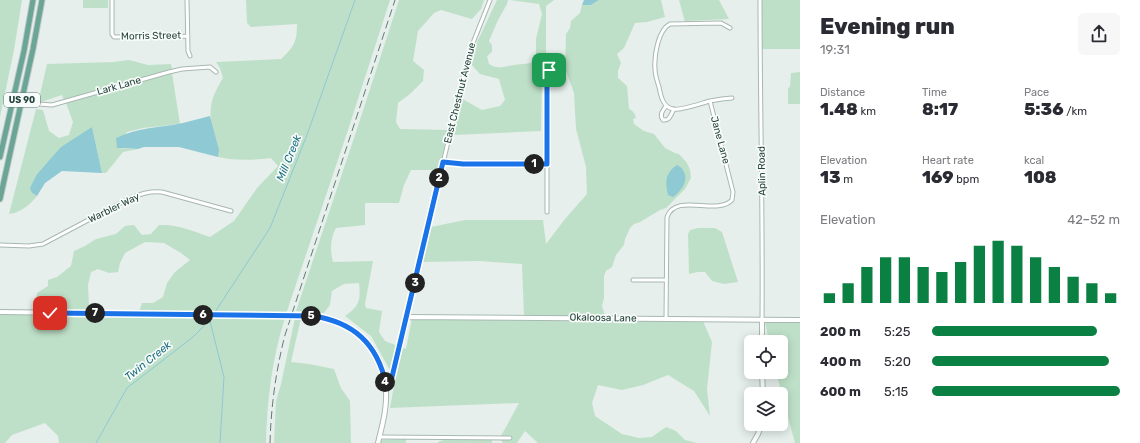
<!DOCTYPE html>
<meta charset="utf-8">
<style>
body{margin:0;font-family:Rubik,sans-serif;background:#f7f7f7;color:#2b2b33;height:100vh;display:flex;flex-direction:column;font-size:15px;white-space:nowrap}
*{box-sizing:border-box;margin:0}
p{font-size:13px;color:#7c7c81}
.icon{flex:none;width:22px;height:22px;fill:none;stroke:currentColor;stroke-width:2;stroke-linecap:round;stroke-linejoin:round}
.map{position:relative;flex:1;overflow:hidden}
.details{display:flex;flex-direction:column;background:#fff;width:340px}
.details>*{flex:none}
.controls{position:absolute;left:744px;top:335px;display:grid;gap:8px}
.controls a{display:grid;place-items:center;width:44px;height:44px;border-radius:6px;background:#fff;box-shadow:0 2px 10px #0003;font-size:20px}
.pin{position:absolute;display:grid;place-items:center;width:34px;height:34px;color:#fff;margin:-17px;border-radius:8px;box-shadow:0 2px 6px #0006}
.km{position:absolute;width:20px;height:20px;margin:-10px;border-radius:50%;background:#222;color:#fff;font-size:11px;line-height:20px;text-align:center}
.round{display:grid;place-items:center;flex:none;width:42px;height:42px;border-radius:6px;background:#f7f7f7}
.overview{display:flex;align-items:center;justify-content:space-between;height:68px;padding:0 20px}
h1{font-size:22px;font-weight:800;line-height:30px}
.figures{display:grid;grid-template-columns:repeat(3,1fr);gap:6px;height:68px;padding:4px 20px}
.figures div{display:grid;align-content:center}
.figures b{font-size:17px;font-weight:800}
.figures small{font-size:11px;font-weight:400}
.figures p{font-size:11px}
.chart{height:112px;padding:8px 20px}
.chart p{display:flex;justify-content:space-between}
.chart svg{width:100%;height:72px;margin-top:4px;stroke:#0b8043;stroke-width:6}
ul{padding:0 20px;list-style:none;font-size:13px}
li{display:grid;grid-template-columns:64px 48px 1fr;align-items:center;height:30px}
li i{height:10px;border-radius:5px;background:#0b8043}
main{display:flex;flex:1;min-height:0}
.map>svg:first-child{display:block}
</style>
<main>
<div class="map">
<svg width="800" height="443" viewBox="0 0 800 443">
<rect width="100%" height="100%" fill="#e6efeb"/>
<path fill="#bfe0c8" d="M0,0h22l-8,50 -14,67z
M83,0h25v8h-25z
M246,0h144l-42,130 -62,184 -147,-2 3,-9h11l10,-6 4,-14 8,-11 15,-12 -9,-7 -17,-10 -19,-1 -20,11 -5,10 -2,9 -9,1 -11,-4 -7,3 -3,13 1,21 -1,5h-52l1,-18 11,-7v-6l9,-3 14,-11 3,-15 11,-5 11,-7 20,-5 9,-8 9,-1 8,10 9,-1 8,-9c18,-1 34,6 51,12l24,-16 23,-33 21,-22 -7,-8c-17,2 -35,3 -53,-1 1,-9 -2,-16 -4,-25 -7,-21 -3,-35 9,-54l-3,-10 -4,-6 65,-3c13,-12 16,-17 16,-35l-46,3 -4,-4z
M399,0h85l-3,9 -9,10 -31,-9 -7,3 -16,18 -5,30 11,9 -1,11 -13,13 -12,9 -2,19 4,7 48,1 -9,40h-28l-7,15 -5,18h-34v22l-29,3c-6,11 -6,22 -3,34l40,-1 -8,43 1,4 16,3 -3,21 6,9 13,5 -7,26 -20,-36 -26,-20c14,-10 16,-15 14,-33l-15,1 -12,7 -2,14 -6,8 -28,-2 60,-179z
M497,0h11l-1,4 -9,16 -9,21 3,4v7l-5,4 2,8c8,6 17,2 25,1 6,-1 12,-1 17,-2l5,-7v-17l6,-25 -3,-10 -29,-4h44l-8,6v66l-4,4 -1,55 -87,4 7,-37 21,12 18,-4 5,-6 -6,-21 -19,-5 -10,-11 1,-8z
M599,0h62l4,17 -18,5 -12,1 -11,25 -7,6 4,9 -3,8v7l9,8 2,23c4,2 6,4 7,9l-3,1 1,5 10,7 10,3 11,14 10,5 4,1 8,9 3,7 1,8 -6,11 -19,19 -6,2 -20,12 -6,2 -4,4 -5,11 -1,6 -8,10 -4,12 -6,4 -2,5v22l-2,8 3,9 -22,1h-59l-2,-52 -42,-3 -58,1 9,-35 34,-7h78l3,24 19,-25 22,-25 -1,-27 -10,-38 -2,-36 -9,-25 1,-34 4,-6 1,-7 9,-8 2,-8h9z
M679,0h40l10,19 -42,2 -2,1z
M762,0h38v49h-38z
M129,60l19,5 23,-1 1,5 -108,31 -2,-5 -24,8 9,-39 67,-2z
M800,72v32h-12v-16l2,-1 1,-14z
M172,73l8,51 -37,4 -16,4 -10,16 21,1 -15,3 -17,21h-4l-10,-46 -45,36 -10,11 -5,19 5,3c-6,8 -17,17 -28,18l27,-105 7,1 6,21 10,7 10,-3 4,-13 -7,-19z
M698,228h17l7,4 16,50 -14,2 -12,-3 -7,-9h-7l-9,2 -1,-40 2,-4z
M0,314l285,4c-13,40 -18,83 -19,125h-207l-1,-7 -13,-13 -33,12 -7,8h-5z
M295,318h6l-10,44 18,2 25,5 7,19 9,13 1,42h-77l2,-42 5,-17z
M412,318l132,3 1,-1 158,1 9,21 -5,47 3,27 -16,-25 -26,-16 -25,10 -21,5 -24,-5 -6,18 3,13 27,18 17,4 13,-1 14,-10 10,4 9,9 12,3h-159l-13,-12 -8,12h-14l-3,-4h12v-3h-11l18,-33 -129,5 5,-28 -1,-2 7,-31 5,2z
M765,322h35v121h-5l-19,-71h5v-30h-12z
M406,439v4h-26l1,-3z
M446,439l46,1v3h-54v-1z"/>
<path fill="#8ec9d4" d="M584,0h15l-8,5h-9z
M210,116l9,34 -1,7 -39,-10h-35l-6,2 -14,-1h-7l-1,-10c23,-11 43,-10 67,-15 9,-2 18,-5 27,-7z
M92,127l10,46 -40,-2 -17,12 -8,13 -5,-3 -2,-5 7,-14 24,-27z
M677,165c4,2 5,3 7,7 5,9 -4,20 -11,25l-5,-2c-3,-13 -3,-22 9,-30z"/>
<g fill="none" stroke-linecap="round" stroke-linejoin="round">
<path stroke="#8ec9d4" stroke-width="1" d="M215,312l55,-84 37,-93 48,-135
M210,321l14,56 -4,66
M96,443l31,-55 66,-51 19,-19"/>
<defs>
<path id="minor" d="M112,0v34l2,3 74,-1
M187,0l1,51 2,5
M760,0c0,107 3,213 2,320
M21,101l17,3 14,1 117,-33 13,-3 28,-2 6,5
M710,101l12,-2 10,-1
M666,106c-3,4 -7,9 -3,14 7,1 8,-6 11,-11
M443,162l20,3h84
M547,212v-139l6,-7
M0,245l29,1 14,-2 85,-45c12,-5 21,-8 34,-7l69,19
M633,280h33
M407,317l59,-252 5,-17 19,-48
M666,319l1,-102c9,-25 50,-1 65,-17l1,-8 -23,-91c-8,2 -30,10 -37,8 -10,-2 -12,-12 -14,-22 -2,-6 -4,-12 -4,-18 -1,-13 3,-39 15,-45l51,-1 9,5
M379,437l131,1"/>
<path id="tertiary" d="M0,312l313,4c41,6 72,32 73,76 1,17 -4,34 -8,51
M762,342v-22
M762,372l1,22
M386,384l3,-1 3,-6 15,-60 393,3
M753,443l5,-9 4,-10"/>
<path id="primary" d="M0,157l24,-106 9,-51
M0,199l33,-150 9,-49"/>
</defs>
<use href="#minor" stroke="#a8b8b2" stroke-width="5"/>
<use href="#tertiary" stroke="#a8b8b2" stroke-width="6"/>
<use href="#primary" stroke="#c2cac8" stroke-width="7"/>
<use href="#minor" stroke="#fff" stroke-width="3"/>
<use href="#tertiary" stroke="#fff" stroke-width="4"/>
<use href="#primary" stroke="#6aa596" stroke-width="5"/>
<path stroke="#5f7d75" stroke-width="1" stroke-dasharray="8 4" stroke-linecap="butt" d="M270,443c1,-37 6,-73 15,-108l110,-335"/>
</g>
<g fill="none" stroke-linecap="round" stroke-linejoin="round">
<defs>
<path id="route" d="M50,313l263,3c40,6 64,27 73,68l3,-1 3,-6 51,-215 20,2h84v-91l2,-3"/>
</defs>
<use href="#route" stroke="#fff" stroke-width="8"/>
<use href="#route" stroke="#1a73e8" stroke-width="5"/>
</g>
<g text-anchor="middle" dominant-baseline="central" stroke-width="3.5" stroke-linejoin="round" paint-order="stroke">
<rect fill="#f7fbf9" stroke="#637a73" stroke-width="1" x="4" y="93" width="36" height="14" rx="3"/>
<g font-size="9" font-weight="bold" fill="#24423a">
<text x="22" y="100">US 90</text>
</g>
<g font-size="10" fill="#24423a" stroke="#f7fbf9">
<text transform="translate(151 36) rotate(-1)">Morris Street</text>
<text transform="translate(119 86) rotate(-16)">Lark Lane</text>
<text transform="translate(460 93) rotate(-76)">East Chestnut Avenue</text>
<text transform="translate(720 140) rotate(75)">Jane Lane</text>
<text transform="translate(762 171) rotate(-91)">Aplin Road</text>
<text transform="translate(114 208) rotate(-26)">Warbler Way</text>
<text transform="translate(603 318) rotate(1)">Okaloosa Lane</text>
</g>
<g font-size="11" font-style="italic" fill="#1c6f80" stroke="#f7fbf9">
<text transform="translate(289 158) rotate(-68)">Mill Creek</text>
<text transform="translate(148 361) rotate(-39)">Twin Creek</text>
</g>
</g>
</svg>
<div class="controls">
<a><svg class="icon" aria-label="locate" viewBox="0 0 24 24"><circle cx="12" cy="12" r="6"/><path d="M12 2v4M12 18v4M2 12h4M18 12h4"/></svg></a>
<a><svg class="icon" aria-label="layers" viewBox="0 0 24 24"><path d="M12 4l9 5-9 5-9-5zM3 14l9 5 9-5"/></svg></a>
</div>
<div class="pin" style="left:549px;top:70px;background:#1e9e55"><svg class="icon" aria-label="arrive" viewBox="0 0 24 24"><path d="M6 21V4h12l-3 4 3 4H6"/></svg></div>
<div class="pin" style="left:50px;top:313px;background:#d93025"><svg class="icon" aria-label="check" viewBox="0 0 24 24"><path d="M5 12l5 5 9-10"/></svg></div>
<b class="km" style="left:534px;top:164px">1</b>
<b class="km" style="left:439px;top:178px">2</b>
<b class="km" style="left:415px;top:283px">3</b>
<b class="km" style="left:385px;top:382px">4</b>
<b class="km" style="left:311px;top:316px">5</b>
<b class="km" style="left:203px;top:315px">6</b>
<b class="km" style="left:95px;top:313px">7</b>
</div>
<section class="details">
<div class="overview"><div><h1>Evening run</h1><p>19:31</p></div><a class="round"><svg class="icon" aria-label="share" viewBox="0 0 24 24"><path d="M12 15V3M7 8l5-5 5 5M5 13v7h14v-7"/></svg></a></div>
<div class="figures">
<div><p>Distance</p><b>1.48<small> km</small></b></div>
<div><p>Time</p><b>8:17</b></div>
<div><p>Pace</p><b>5:36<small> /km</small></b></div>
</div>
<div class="figures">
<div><p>Elevation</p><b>13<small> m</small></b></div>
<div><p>Heart rate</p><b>169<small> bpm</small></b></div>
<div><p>kcal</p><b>108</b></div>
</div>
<div class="chart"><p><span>Elevation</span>42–52 m</p>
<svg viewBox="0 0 160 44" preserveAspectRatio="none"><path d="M5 44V38M15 44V32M25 44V22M35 44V16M45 44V16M55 44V22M65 44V25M75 44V19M85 44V9M95 44V6M105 44V9M115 44V16M125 44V22M135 44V28M145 44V32M155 44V38"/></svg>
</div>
<ul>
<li><b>200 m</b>5:25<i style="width:88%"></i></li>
<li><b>400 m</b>5:20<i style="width:94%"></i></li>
<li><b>600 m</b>5:15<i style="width:100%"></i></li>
</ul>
</section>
</main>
